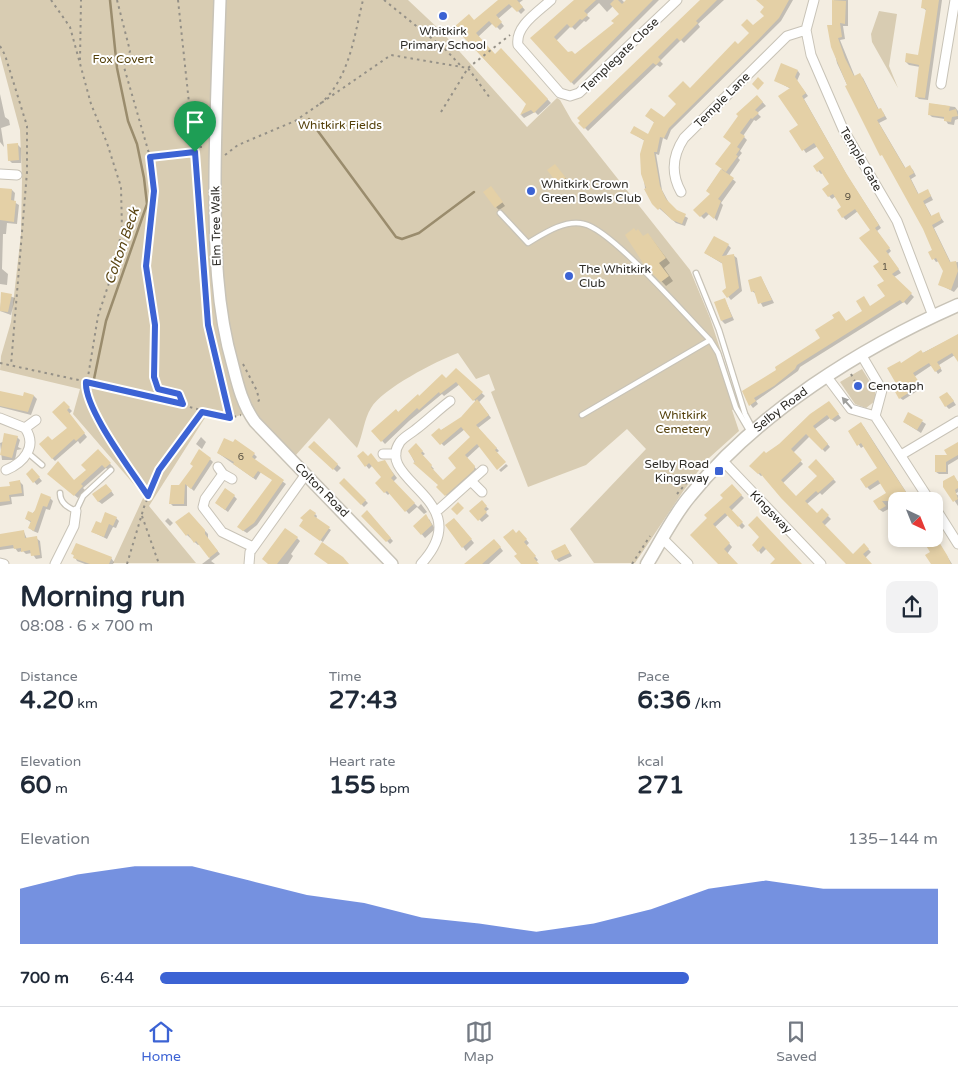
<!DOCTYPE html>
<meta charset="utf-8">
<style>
body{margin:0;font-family:"Varela Round",sans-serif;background:#f2f2f3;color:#1f2937;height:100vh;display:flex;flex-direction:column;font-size:19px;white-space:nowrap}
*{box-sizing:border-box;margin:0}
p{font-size:16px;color:#747a83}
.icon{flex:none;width:28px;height:28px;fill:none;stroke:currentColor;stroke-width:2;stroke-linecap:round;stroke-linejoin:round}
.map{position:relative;height:564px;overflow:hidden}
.panel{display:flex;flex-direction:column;background:#fff;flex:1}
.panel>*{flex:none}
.needle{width:32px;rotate:137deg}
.controls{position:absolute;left:888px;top:492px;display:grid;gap:10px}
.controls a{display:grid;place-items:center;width:55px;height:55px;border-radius:10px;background:#fff;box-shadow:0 2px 8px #0003;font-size:25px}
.pin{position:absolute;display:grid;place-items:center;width:42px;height:42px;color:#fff;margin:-51px -21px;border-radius:50% 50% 50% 0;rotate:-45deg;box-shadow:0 0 5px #0007}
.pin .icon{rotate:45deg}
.round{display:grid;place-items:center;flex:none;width:52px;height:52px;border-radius:10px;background:#f2f2f3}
.summary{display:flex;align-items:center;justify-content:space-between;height:85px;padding:0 20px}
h1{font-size:28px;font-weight:800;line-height:38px}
.figures{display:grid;grid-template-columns:repeat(3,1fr);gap:8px;height:85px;padding:5px 20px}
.figures div{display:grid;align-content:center}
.figures b{font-size:25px;font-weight:800}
.figures small{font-size:14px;font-weight:400}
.figures p{font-size:14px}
.chart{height:140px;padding:10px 20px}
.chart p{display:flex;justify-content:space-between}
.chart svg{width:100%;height:90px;margin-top:5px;fill:#3c63d4;opacity:.7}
ul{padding:0 20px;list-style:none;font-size:16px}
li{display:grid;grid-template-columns:80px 60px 1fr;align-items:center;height:38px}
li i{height:12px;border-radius:6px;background:#3c63d4}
.tabs{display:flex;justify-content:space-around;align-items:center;height:70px;border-top:1px solid #e0e1e3;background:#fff;font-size:14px;color:#747a83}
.tabs a{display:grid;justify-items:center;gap:2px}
.tabs .active{color:#3c63d4}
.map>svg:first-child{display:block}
</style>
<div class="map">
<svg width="958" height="564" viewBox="0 0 958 564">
<rect width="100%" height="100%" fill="#f3ede1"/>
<path fill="#d8ccb2" d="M0,0h408l35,33 84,94 30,-29 3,2 12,21 118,149 20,48 29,89 -7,3 7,21 -40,36v3l-15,20 -49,73h-41l-24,-34 76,-80 -19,-20 -41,36 -58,22 -37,-95 4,-2 -6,-16 -13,5 -18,-26c-22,8 -76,36 -87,55 -7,11 -8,27 -14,40l-28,-30 -34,38 -36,-39 -7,1 -7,-4 -15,4 -22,-5 -59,93 47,57h-83l31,-67 -71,-82 7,-25 -80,-19 1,-14 10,-34 10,-88 1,-55 -2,-49 -20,-75z
M879,11l18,3 -8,52 9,22 -26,-46 -1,-8z
M862,369l13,21v11l-9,7 -11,-4 -15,-22z"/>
<path fill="#0003" fill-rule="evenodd" d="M500,0h23l-4,3 6,7 -4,4 -8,-8 -15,13 6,7 -4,4 -7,-7 -15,14 17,19 6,-6 50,53 -13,12 -3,-3 -11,6 -3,-3 6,-11 -72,-76 20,-7z
M575,0h47l3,3 3,-3h31l-85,85 -42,-47zM599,3l8,9 6,-6 8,8 -6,9 -38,32 -9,-1 -12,-13 15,-15 4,4 9,-9 2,1 4,-4 -4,-3z
M701,0h23l-26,24 2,3 -16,16 -3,-3 -21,21 3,3 -3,3 -3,-2 -69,66 -8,-8z
M773,0h20l-12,21 -110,109 -4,10 -4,-2 -4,17 -3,-1 6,36 7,13 8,9 11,6 -3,8 -9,-3 -23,-20 -8,-15 -4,-34 4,-13 -13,-8 17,2 6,-12 -5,-4 14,-1 26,-28 61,-57 2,-6 13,-11z
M834,0h14v26h-5l2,13 -5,1 15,37 5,-2 3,3 16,32 4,2 4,7 -8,4 27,46 4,-2 3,3 3,6 -5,3 8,16 8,-4 3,3 3,6 -8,4 7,13 6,-3 6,8 -10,6 17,35 7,-1v25l-4,5 -15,-8 6,-13 -6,-10 -3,1 -7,-10 4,-2 -9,-21 -62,-112 -25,-54 -8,-37h4z
M924,0h18l-14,100 -9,-1 -3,-3 4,-29 -11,-2 -3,-3 13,-6 8,-45 -5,-4z
M798,71l2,3 -3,7 11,15 -4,3 44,78 33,51 -4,3 14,20 -3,3 13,19 -7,4 20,20 -7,8 -3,-3 -104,65 -2,4 -42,30 2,3 -5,4 -7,-9 100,-76 41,-26 -2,-16 -13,-51 -14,-19 -12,9 -3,-3v-10l-7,-11 -4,3 -3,-3 2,-12 -8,-11 -2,1 -7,-8 12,-8 -8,-12 -12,7 -15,-22 9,-6 -9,-36 -16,-9z
M0,94l5,23 4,3 1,5 -9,3 3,19 -4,-5z
M757,96l9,10 -9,7 4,4 -5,4 -2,-1 -11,16 4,4 -7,11 2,2 -4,5 2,2 -11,16 7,6 -15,21 2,2 -6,16 -7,-8 -6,6 -9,-9 16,-16 -4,-4 15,-21 10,-26z
M931,104l24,3 3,4v8l-3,1 -1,5 -6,-1 -3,-5 -13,-2 -3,-3z
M18,145l3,3v15h-9l-3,-3z
M558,169l10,12 -6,5 -3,-3z
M0,189l12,1 3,3 -1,9 5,3 -2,19 -10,-1 -1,11h-3l-1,35 6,5 -1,11 -7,-1z
M494,191l11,15 -6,4 -3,-3z
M648,234l22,29 -6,5 9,13 -7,5 -20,-21 -2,-28z
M728,245l3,3 -5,8 7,-1 4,3 5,33 -11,9 -7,-8 3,-3 -4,-25 -18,-11z
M761,277l13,26 -11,4 -7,-13 -4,-3z
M2,293l13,5 -4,17 -11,-4z
M725,300l9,20 -9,4 -3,-3z
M958,335v24l-3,-4 -16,10 3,6 -4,3 -6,-9 -18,12 8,11 -19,12 -3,-2 1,-34z
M456,370l29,26 -6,6 12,16 -13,10 21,23 -3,2 8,9 -7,6 -17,-22 -13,12 10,12v2l-29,25 -10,-10 1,-2 -24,-22 -6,-12 7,-6 9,9 -3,2 12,13 -2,1 11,11 15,-13 -8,-9 22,-21 -7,-9 -21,17 -11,-11 29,-17 14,-16 -16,-18 -16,12 -2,-2 -33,27 -24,23 -12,-13 23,-21 3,3 19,-18 1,2 23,-21 4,4z
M0,392l24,5 10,-1 3,3 -6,16 -31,-8z
M950,396l6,9 -7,4 -3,-3z
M64,403l8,8 -3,3 18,23 -7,7 -2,-3 -23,20 -3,-3 1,-16 15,-14z
M831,405l10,13 -6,4 -5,-4 -15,11 15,18 -5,5 -15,-16 -17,17 10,11 -20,19 13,15 23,-21 -3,-16 20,21 -14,13 -2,-2 -13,11 10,10 5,-4 9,9 -7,7 29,29 11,-10 7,7 -6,6 -17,6 -85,-89 -2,1 -10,-10z
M909,413l17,11 -5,9 -17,-11z
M861,424l3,3 48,74h-16v4l-13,7 -3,-2 -5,-9 13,-8 -7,-10 -11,7 -3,-3 12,-18 -15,-23 -3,2 -11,-17z
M17,437l3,3 -2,7 4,2 -5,1 -2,10h-13l-2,-17z
M201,437l5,5 -4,7 -6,-5z
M314,443l27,25 -4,4 -27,-25z
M958,443v16l-10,6v9h-9l-3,-2z
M98,451l15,16 -4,3 -3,-2 -23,20 2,2 -7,8 -26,-21 23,4 12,-11z
M218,453l36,1 3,3 -3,3 32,24 -29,41 -10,8 -5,-3 31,-50 -12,-8 -5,8z
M358,456l29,9 10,13 -4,4 25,25 3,-3 6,8 -3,2 -7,-7 -8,7 -19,-21 -2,2 -12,-12 7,-6 -10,-12 -4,4z
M210,459l3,3 -19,29 -7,-6v21h-14l-3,-3 10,-17z
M506,464l2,2 -7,6 -2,-2z
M32,469l10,12 -5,4 -10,-11z
M954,477l4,5v10l-3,2 3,1v11l-13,-20z
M344,480l24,23 -4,4 -23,-24z
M20,482l3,3 1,11 -13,1 1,7 -12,2v-17l11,-2z
M732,486l12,12 -13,13 14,15 -3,3 -14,-14 -13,12 17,20 -12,17 -11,-46z
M109,488l5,7 -12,9 -4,-3z
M234,496l3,3 -9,13 -8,-6z
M50,498l3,3 -3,9 -4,-1 -8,24 -5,-2 -3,-3 2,-5 -6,-4z
M481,502l8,7 -4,3 4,4 -7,6 -11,-11z
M188,513l20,21v5l12,15 -9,7 4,3h-13l8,-6 -10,-14 -2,1 -11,-10z
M315,514l2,2 -1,3 15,11 -8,12 -20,-14z
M370,515l23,26 -3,3 -27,-28z
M116,518l3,3 -3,7 -3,-1 -6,12 -14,-7z
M168,518l5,5 -3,3 -5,-5z
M429,519l6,10 -10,9 -10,-12z
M457,522l17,21 -8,8 -19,-26z
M519,531l10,12 -3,3 12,14 -2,2 -17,-8 -3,-20z
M24,532l3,7 9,-1 4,3 2,17 -6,1 -4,-6 -6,1 -3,-3 -5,1 -3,-4 -15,2v-15z
M934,535l18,29h-18l-2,-12 -9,-13h11z
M761,537l39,27 -23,-5 -10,-11 -6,6 -2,-3z
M297,538l3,3 -9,13 2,2 -5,8h-19z
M497,543l6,8 -14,13h-23z
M565,545l7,11 -13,6 -3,-3z
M73,554l38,4 3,4 -1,2h-28l-8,-3z"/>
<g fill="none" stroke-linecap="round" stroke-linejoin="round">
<path stroke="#9a8c6d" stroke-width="2.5" d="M309,119l87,118 6,2 17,-6 55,-41
M94,379l12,-58 41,-117 -3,-26 -7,-34 -9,-23 -11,-53 -7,-68"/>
</g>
<path fill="#e4d0a6" d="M498,0h19l6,7 -6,5 -8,-8 -13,11 6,7 -6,6 -7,-7 -13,12 19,21 6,-6 47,51 -14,14 -3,-3 -11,5 6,-11 -72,-77 15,-13 5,6z
M574,0h22l-12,11 4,4 -6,5 -2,-1 -9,9 -4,-4 -13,13 14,15 4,-1 3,3 39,-31 -3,-2 8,-7 -9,-10 4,-4h4l4,4 4,-4h27l-82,83 -41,-45z
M700,0h17l-21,21 2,2 -18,18 -3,-3 -19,19 3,3 -5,5 -3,-2 -69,66 -6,-6 2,-2 -3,-3z
M756,0h33l-10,18 -20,21 -90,89 -5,10 -4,-1 -3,15h-3l6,34 6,13 11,11 9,4 -4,10 -10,-4 -12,-12 -2,2 -6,-6 -8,-15 2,-1 -5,-14 -1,-20 4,-14 -14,-7 4,-7 14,8 6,-12 -9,-6 6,-8 13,9 12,-13 -8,-8 15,-15 7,7 45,-47 3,3 11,-11 -8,-8 6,-6 6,6 11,-9 -4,-4 4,-5z
M832,0l14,1 -1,23 -5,-1 2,14 -4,1 7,20 9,18 6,-3 18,36 3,-1 4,8 -8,4 28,48 5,-3 4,8 -5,3 9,18 10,-5 3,7 -8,5 8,15 8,-4 2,6v2l-9,5 18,37 6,-1 2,10 -7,19 -13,-5 5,-14 -7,-13 -4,2 -4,-8 4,-2 -9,-21 -41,-74 -2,1 -35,-70 2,-1 -16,-38 -4,-22h5z
M922,0h17l-14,98 -10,-1 4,-32 -14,-3 1,-9 12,2 8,-46 -5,-1z
M781,63l17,7 -3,7 11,16 -4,3 44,77 33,52 -4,3 15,20 -4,3 13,18 -7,5 20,19 -9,10 -3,-3 -103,65 -2,4 -21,17 -20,12 2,3 -7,5 -7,-15 34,-21 -1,-3 45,-29 -5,-8 19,-12 -2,-3 7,-4 7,10 16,-10 -6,-10 8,-5 6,10 15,-10 -8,-11 7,-4 -11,-15 6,-4 -20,-24 11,-8 -15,-21 -13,9 -5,-8 4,-3 -8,-13 -5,3 -6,-8 7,-5 -9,-14 -3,2 -4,-6 11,-8 -10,-15 -12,8 -13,-20 9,-6 -20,-29 12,-8 -16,-7z
M758,77l6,6 -6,7 -6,-6z
M757,95l6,7 -8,8 4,3 -7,6 -1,-1 -11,15 5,3 -8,11 3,2 -4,6 2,1 -12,16 -11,-8 16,-21 -8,-6 15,-21 -2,-2z
M929,103l21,3 -1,5 7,-2 2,7 -6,1 -1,5 -7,-1v-4l-16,-2z
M18,143l1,17 -11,1 -1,-17z
M555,164l11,14 -8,6 -11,-14z
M721,169l13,9 -16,21 3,2 -7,18 -8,-7 -6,5 -7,-7 17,-16 -4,-3z
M491,186l12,16 -8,6 -12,-16z
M0,188l12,1 -1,11 5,1 -2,21 -14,-2z
M634,228l2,3 2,-2 5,7 5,-3 18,25 -7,5 10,13 -8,6 -16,-16 -20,-31z
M714,236l15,8 -7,12 12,-2 5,34 -12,10 -5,-7 4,-3 -4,-25 -18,-10z
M761,276l11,24 -14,4 -4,-13 -3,1 -3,-12z
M1,292l11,2 -4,18 -8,-1z
M725,298l7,19 -11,4 -7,-19z
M958,334v28l-6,-9 -15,9 4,6 -6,4 -6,-9 -16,10 8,12 -22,14 -5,-9 4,-3 -11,-19 13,-7 1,2 20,-13 2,3z
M456,368l27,24 -10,9 -17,-19 -16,12 -1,-2 -20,18 -2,-2 -36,34 -10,-11 25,-22 2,3 20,-18 1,2 23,-22 4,4z
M0,391l23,5 1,-4 10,3 -6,17 -28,-6z
M947,392l7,9 -9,6 -6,-10z
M477,399l12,16 -13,10 21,23 -2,2 11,12 -9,8 -20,-26 -12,11 10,11 -1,4 -29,26 -9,-9 2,-2 -25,-22 2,-1 -7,-11 8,-8 7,8 -2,2 11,12 -1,2 12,13 13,-12 -8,-10 22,-21 -9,-10 -21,18 -9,-10 8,-7 2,2 20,-13z
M64,401l6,6 -3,3 18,23 -9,8 -2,-2 -22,20 -13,-15 9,-8 4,4 15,-12 -15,-16z
M829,401l10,13 -8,6 -4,-5 -14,11 15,18 -6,6 -16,-16 -15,15 11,11 -21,20 15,16 21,-20 -9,-9 8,-8 18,20 -16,14 -2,-2 -11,10 12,12 5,-5 7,7 -7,7 31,32 11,-11 5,6 -6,5 9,10h-26l-65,-66 -21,-25 -2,1 -9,-8 15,-15 2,2 13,-9 31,-30z
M908,412l15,8 -6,10 -14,-8z
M861,422l21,34 30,45h-30l4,5 -7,4 -6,-9 13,-8 -8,-13 -12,8 -6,-9 17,-11 -16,-25 -4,3 -9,-15z
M4,433l14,3 -6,22 -12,-3z
M224,438l9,4 2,-3 20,14 -3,4 32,23 -30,43 -11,8 -6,-4 35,-47 -14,-9 -5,7 -20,-14 1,-2 -17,-9z
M314,441l24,23 -5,6 -25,-23z
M958,442v13l-12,7v10h-11v-17h12l-3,-5z
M98,449l13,14 -6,5 -3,-3 -21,19 2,2 -9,10 -27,-22 11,-13 16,19 12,-10 -5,-5z
M199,449l12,9 -20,31 -6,-5 -1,20h-15l2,-19h8l14,-19 -3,-2z
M363,451l5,5 3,-3 7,9 7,-2 9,15 -3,3 24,25 -10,9 -18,-21 -3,2 -9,-10 6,-6 -12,-14 -4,4 -8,-11z
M32,468l8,9 -7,6 -7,-9z
M954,475l4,7v6l-3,2 3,9 -5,3 -10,-15v-6z
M344,478l22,22 -5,5 -22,-22z
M20,480l2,13 -13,2 1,6 -10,1v-15l10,-1 -1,-4z
M106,484l6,7 -14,11 -6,-8z
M732,484l10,11 -13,12 14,15 -5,5 -13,-14 -12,11 17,19 -6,6 14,15h-20l-28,-29 17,-17 -3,-3 19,-17 -3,-3z
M225,488l10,7 -10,15 -10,-7z
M41,493l10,4 -4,10 -4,-1 -9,25 -6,-3 3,-7 -6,-2 3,-8 5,2 2,-3z
M482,500l5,6 -3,3 3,3 -9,9 -9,-10z
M458,502l6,6 -7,7 -6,-6z
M310,509l6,4 -2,3 16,11 -10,14 -21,-15 4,-6 -3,-2z
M367,510l24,28 -5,4 -25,-26z
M105,512l12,5 -4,9 -4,-2 -5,13 -13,-5 5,-11 5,2z
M189,512l16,18v4l13,17 -9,7 -13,-17 -2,2 -6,-9 -2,2 -11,-14z
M426,514l6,11 -11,10 -8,-9z
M757,516l11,12 34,36h-32l5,-5 -12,-13 -5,6 -6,-7 7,-8 -11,-12z
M454,518l18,21 -10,9 -17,-23z
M285,528l13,9 -21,27h-9l-6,-5z
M513,529l3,4 3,-3 8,9 -3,3 12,14 -2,2 5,6h-18l-7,-8 3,-2 -14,-17z
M24,530l1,8 12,-2 3,19 -9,1 -1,-6 -9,2v-4l-7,1 -1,-4 -13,2v-13z
M936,537l11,18 4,9h-20l-6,-9 5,-3 -5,-8z
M494,539l7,8 -19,17h-18z
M322,542l21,15 6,7h-21l-14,-10z
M76,543l36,14 -3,7h-19l-17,-6 1,-3 -3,-1z
M565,544l5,9 -15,7 -4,-9z"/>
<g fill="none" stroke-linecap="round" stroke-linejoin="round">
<defs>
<path id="service" d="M500,213l28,30c15,-9 37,-24 56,-19 28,6 102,92 126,116l8,13 18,55 14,24
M696,273l23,57 26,84 8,15
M582,415l128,-75
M28,453l14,12
M60,493c0,10 8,15 16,18l7,-15 28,-26"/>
<path id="minor" d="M551,0c-13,12 -36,26 -33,45l42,48 10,3 9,-3 98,-93
M814,0l-8,30 5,25 32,74 54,92 36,95
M941,84l14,-84
M0,174l17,1
M681,192c-10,-18 -9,-36 3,-54l103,-102 19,-6
M862,356l20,34 -7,26
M827,377l24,32 24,7 55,85
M0,418l25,10
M383,454h13
M901,455l57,-34
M722,460l99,104
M218,467l5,7 9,5
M6,470c17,-7 32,-23 19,-42l11,-8
M223,474l-18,25 -2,8 19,25 31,15
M471,481l11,11
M934,506l24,38
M437,511l46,-41
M662,538l26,26
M0,563l4,1
M55,564l19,-38 2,-15
M249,564l1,-12 56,-78
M421,564c59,-64 -48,-83 -21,-122 4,-5 10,-8 15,-12 12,-9 23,-20 35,-29"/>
<path id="tertiary" d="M220,0c-2,62 -5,124 -5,186 0,61 1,121 18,180 5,20 10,40 22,56l137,142"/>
<g id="secondary">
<path id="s1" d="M647,564c14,-23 26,-48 43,-68 67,-83 170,-148 268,-191"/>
</g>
</defs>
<use href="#service" stroke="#c8c3b7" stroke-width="7"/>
<use href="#minor" stroke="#c8c3b7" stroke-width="11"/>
<use href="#tertiary" stroke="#c8c3b7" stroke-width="14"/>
<use href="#secondary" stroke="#c8c3b7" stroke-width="15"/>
<path stroke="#949087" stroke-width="2" stroke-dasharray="2.5 4" stroke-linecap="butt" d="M51,0l19,27 21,77 16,39 14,44 1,43 -9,41 -15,45 -12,73 6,20 57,87
M117,0l13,51 -6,16 26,90 45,-5
M178,0l14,131 -1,13 4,8 13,173 22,93
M384,0l61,49 15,16
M0,46l5,9 22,71v46l-16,193
M80,60l1,-60
M320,104c30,-26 34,-68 43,-104
M441,112l27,-44 22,30
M193,147h13
M225,155l13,-10 57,-24 96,-66 77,13 42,-33
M150,157l4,34 -8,75 9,59 -1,52 3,12 22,6 4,8
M0,363l138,30 92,25 11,-3
M243,364l14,27 2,9 -2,4
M851,374l6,11
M677,494l11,-13
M142,516l17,48
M127,564l17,-57 15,-37 43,-58
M632,564l18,-28"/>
<use href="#service" stroke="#fff" stroke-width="4.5"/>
<use href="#minor" stroke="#fff" stroke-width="9"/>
<use href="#tertiary" stroke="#fff" stroke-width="11"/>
<use href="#secondary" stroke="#fff" stroke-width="12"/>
</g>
<defs><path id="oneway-solid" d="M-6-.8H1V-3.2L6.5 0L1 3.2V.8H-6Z" transform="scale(1.25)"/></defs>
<use fill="#a0a09d" href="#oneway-solid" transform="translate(847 403) rotate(-131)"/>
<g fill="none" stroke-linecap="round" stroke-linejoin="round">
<defs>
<path id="route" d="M195,152l13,173 22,93 -28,-6 -43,58 -11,26c-16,-25 -64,-87 -62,-114l97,22 -4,-10 -21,-5 -4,-12 1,-52 -9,-59 8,-75 -4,-34z"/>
</defs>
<use href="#route" stroke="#fff" stroke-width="10"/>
<use href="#route" stroke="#3c63d4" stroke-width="6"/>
</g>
<g fill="#3c63d4" stroke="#fff" stroke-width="2">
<circle cx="443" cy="16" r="5"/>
<circle cx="531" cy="191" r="5"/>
<circle cx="569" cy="276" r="5"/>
<circle cx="858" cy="386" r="5"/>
<rect x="714" y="466" width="10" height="10" rx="2.5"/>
</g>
<g text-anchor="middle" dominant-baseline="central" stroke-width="4" stroke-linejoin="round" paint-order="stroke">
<g font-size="10" fill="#5b5446">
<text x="848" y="197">9</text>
<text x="885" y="267">1</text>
<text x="241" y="457">6</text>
</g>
<g font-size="12" fill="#2d2b26" stroke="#fff" text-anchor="start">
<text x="443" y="31" text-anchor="middle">Whitkirk<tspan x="443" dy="14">Primary School</tspan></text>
<text x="541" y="184">Whitkirk Crown<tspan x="541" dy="14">Green Bowls Club</tspan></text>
<text x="579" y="269">The Whitkirk<tspan x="579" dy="14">Club</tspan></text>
<text x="868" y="386">Cenotaph</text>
<text x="709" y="464" text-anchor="end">Selby Road<tspan x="709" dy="14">Kingsway</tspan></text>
</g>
<g font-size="12" fill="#2d2b26" stroke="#fff">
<text transform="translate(620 55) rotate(-44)">Templegate Close</text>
<text transform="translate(722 100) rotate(-45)">Temple Lane</text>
<text transform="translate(861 159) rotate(60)">Temple Gate</text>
<text transform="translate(216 226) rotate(-91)">Elm Tree Walk</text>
<text stroke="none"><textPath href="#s1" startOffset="206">Selby Road</textPath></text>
<text transform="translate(322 490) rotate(45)">Colton Road</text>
<text transform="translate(771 512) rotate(46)">Kingsway</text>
</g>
<g font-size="12" fill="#533f09" stroke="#fff">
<text x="123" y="59">Fox Covert</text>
<text x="340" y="125">Whitkirk Fields</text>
<text x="683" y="415">Whitkirk<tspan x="683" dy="14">Cemetery</tspan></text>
</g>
<g font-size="14" font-style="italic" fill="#5b4613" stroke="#fff">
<text transform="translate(122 246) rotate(-71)">Colton Beck</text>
</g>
</g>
</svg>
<div class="controls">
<a><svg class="needle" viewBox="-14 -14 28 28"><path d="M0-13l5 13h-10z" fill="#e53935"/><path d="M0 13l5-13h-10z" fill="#747a83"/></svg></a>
</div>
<div class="pin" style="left:195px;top:152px;background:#1e9e55"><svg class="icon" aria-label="arrive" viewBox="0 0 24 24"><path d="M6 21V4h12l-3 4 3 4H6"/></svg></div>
</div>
<section class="panel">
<div class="summary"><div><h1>Morning run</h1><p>08:08 · 6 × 700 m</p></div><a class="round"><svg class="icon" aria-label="share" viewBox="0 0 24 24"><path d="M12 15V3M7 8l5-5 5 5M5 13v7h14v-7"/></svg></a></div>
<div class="figures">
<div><p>Distance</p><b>4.20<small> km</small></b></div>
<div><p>Time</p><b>27:43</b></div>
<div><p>Pace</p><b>6:36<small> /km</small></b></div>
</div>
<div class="figures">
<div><p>Elevation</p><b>60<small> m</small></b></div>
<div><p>Heart rate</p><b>155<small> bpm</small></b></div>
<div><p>kcal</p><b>271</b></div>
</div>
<div class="chart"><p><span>Elevation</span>135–144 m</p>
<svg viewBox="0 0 160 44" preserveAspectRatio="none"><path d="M0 44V17L10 10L20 6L30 6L40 13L50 20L60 24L70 31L80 34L90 38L100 34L110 27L120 17L130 13L140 17L150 17L160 17V44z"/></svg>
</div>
<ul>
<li><b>700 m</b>6:44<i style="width:68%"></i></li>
</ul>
</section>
<nav class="tabs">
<a class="active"><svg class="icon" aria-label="home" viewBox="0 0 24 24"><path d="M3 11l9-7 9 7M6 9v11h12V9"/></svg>Home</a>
<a><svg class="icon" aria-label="map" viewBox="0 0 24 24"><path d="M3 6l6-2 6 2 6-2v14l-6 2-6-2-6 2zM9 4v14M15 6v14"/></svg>Map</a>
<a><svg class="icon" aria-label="saved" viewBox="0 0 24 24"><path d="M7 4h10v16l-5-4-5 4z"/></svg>Saved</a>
</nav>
